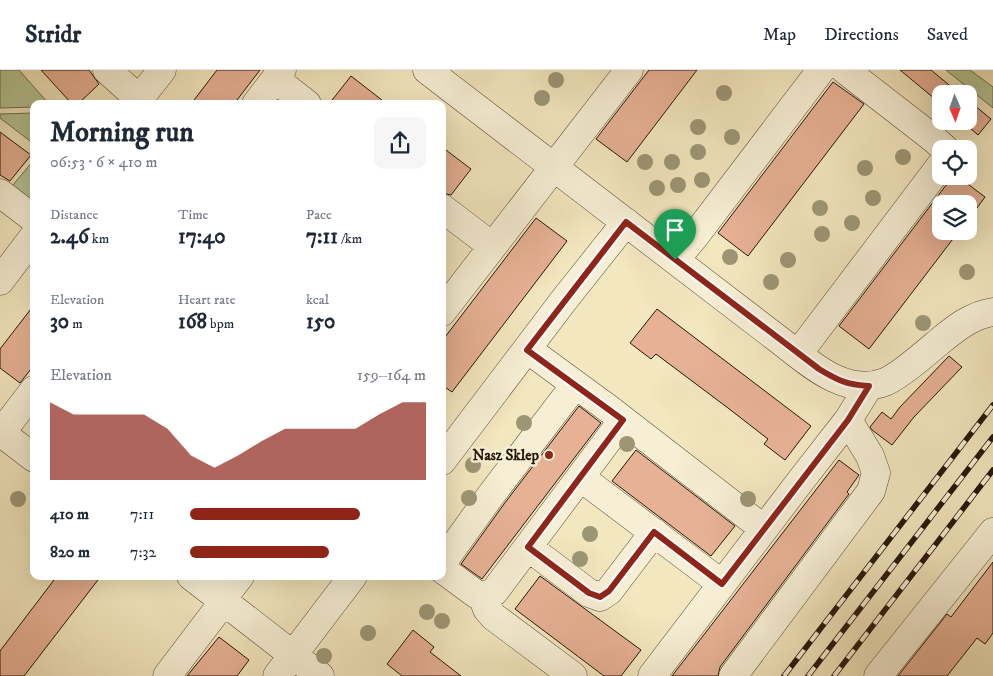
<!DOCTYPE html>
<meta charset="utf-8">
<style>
body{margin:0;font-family:"IM FELL DW Pica",serif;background:#f6f6f7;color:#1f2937;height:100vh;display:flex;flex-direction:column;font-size:19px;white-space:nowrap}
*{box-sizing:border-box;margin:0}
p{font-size:16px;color:#747a83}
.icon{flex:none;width:28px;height:28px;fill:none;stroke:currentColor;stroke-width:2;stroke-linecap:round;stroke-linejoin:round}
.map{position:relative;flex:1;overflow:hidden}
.panel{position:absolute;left:30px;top:30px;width:416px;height:480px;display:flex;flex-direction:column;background:#fff;border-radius:10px;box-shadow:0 5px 20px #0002}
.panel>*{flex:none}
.needle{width:32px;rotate:178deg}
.buttons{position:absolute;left:932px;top:15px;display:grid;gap:10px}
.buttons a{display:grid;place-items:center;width:45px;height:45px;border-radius:10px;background:#fff;box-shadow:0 5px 20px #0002;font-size:25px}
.pin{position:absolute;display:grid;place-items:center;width:42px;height:42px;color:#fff;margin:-51px -21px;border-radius:50% 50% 50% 0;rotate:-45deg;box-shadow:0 0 5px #0007}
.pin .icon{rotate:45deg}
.round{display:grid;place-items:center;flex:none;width:52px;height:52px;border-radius:10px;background:#f6f6f7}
.summary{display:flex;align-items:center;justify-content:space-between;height:85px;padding:0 20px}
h1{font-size:28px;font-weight:700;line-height:38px}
.figures{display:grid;grid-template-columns:repeat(3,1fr);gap:8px;height:85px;padding:5px 20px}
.figures div{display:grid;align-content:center}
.figures b{font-size:21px;font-weight:700}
.figures small{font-size:14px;font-weight:400}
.figures p{font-size:14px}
.chart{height:140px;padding:10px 20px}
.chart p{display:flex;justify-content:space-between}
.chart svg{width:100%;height:90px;margin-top:5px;fill:#8f2418;opacity:.7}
ul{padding:0 20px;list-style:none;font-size:16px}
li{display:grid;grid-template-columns:80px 60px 1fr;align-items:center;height:38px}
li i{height:12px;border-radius:6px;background:#8f2418}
header{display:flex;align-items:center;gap:30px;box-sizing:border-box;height:70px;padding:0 25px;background:#fff;border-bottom:1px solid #e0e1e3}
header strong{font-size:24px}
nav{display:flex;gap:28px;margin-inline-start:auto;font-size:18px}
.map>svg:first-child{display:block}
</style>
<header>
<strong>Stridr</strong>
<nav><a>Map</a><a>Directions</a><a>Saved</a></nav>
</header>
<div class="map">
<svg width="993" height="606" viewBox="0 0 993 606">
<rect width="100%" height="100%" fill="#f3e7bf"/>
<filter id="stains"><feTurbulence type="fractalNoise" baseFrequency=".004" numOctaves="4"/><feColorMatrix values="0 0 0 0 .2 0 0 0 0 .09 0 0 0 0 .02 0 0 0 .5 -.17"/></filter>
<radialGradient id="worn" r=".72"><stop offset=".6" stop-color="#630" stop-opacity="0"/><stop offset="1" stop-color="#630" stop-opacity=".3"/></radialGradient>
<path fill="#b6c695" stroke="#6d6e4e" d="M0,0h19l30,34h-15v3l-34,1z
M946,0h24l23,17v21z
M34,43v31l-34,-26v-4z
M34,90v43l-22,-17z"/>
<path fill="#e7b195" stroke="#241707" d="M41,0h48l10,14 -21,20h-6z
M217,0h43l-26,34h-43z
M649,0h48l-70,92 -31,-23z
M900,0h31l29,24h-19v10z
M351,6l36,28h-58z
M833,12l31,22 -116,152 -30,-23z
M969,31l22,18 -13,16 -16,-14h7z
M0,62l31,23 -21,26 -10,-6z
M442,77l29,22 -20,26 -9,-2z
M953,106h4l28,21 -16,22v-15h-28v27h18l-90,118 -30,-23z
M536,148l31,23 -115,151 -10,-7v-44z
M34,235v60l-14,18 -20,-15v-19z
M657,239l154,117 -26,34 -21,-16 4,-5 -40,-31 -72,-54 -5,5 -21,-16z
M949,286l13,11 -48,50 -22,28 -20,-15 -2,-3 12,-15 9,7 9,-12z
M579,336l22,17 -119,156 -21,-15 43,-60z
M636,380l99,76 -24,30 -99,-75z
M839,390l20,15 -12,17 2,2 -129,173 -2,9h-46z
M993,492v71l-8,11 -8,-6 -30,38h-49l49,-62 4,3z
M57,506h44l-77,100h-24v-25z
M540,506l101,74 -20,26h-17l-89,-67z
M413,560l21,17 -4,5 31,24h-59l-15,-12z
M219,567l30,23 -12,16h-50z"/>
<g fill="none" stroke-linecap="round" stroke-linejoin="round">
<defs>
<path id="minor" d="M107,0l32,29
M427,0l347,266c31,23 69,62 111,46 15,-6 42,-30 55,-41 16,-13 32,-26 53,-29
M845,0l89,69 11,10
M275,9l32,25
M135,34l27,-34
M256,34l26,-34
M0,123l34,26
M442,138l50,38
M675,190l20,-24 126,-166
M0,211l34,-45
M442,242l187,-242
M527,279l82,60 155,120
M798,284l143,-189
M0,362l34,26
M1,363l33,-43
M442,391l122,-161 62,-78
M580,407l142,107
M528,477l61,46 11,4 9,-6 45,-59
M442,493l49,-68 84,-110
M442,499l34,25 6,2 12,-4 129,-172
M191,506l129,100
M482,526l5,13 7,8 79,59
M222,529l18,-23
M167,606l57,-75
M277,606l76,-100
M652,606l150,-197 46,-59 21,-34
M733,606l138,-185 5,-18 -6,-17 -22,-36
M878,606l115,-144"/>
</defs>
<use href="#minor" stroke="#584b35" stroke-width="29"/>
<use href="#minor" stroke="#f7efd5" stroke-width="28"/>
<defs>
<path id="rail" d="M784,606l209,-271
M808,606l185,-239
M834,606l159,-206"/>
</defs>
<use href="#rail" stroke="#241707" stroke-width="5.5"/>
<use href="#rail" stroke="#f7efd5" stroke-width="4" stroke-dasharray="11" stroke-linecap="butt"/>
</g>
<g fill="#9d9675">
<circle cx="556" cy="10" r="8"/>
<circle cx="724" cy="23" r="8"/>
<circle cx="542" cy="28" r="8"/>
<circle cx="698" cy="57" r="8"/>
<circle cx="732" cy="67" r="8"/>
<circle cx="698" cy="82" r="8"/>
<circle cx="903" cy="87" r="8"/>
<circle cx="645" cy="92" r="8"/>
<circle cx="672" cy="92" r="8"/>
<circle cx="865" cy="98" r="8"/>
<circle cx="702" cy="110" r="8"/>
<circle cx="678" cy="115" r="8"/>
<circle cx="657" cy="118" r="8"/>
<circle cx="873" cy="128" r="8"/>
<circle cx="820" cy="138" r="8"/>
<circle cx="852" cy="153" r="8"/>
<circle cx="822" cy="164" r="8"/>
<circle cx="730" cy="187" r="8"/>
<circle cx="788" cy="190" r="8"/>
<circle cx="967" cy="202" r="8"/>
<circle cx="771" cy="212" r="8"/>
<circle cx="923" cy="253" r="8"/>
<circle cx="524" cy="353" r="8"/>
<circle cx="627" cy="374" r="8"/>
<circle cx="473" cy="395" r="8"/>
<circle cx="469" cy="428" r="8"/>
<circle cx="18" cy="429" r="8"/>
<circle cx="748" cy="429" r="8"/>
<circle cx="590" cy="464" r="8"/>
<circle cx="580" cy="489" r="8"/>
<circle cx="427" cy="542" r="8"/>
<circle cx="442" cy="551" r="8"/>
<circle cx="368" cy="563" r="8"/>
<circle cx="324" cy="586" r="8"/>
</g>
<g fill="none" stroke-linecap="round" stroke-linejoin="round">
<defs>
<path id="route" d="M626,152l193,147c18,11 28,16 50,17l-21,34 -126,164 -68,-52 -45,59 -9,6 -11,-4 -61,-46 95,-127 -96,-70z"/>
</defs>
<use href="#route" stroke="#fff" stroke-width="10"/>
<use href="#route" stroke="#8f2418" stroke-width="6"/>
</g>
<circle fill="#8f2418" stroke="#f7efd5" stroke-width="2" cx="549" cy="385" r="5"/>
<g text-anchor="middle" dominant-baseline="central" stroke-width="5" stroke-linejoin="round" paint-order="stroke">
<g font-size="15" font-weight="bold" fill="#241707" stroke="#f7efd5" text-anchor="end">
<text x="539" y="385">Nasz Sklep</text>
</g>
</g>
<rect width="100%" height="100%" filter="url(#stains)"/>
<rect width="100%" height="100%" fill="url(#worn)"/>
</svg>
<div class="buttons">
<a><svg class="needle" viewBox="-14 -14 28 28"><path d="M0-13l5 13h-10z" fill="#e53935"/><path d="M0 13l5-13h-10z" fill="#747a83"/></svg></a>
<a><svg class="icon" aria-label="locate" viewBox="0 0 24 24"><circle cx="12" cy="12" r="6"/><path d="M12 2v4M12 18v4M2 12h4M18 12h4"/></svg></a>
<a><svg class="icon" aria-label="layers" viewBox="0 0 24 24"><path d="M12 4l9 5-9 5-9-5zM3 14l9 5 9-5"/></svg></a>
</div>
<div class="pin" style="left:675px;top:190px;background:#1e9e55"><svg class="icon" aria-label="arrive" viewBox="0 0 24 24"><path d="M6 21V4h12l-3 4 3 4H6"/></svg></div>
<section class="panel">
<div class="summary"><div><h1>Morning run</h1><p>06:53 · 6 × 410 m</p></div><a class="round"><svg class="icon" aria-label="share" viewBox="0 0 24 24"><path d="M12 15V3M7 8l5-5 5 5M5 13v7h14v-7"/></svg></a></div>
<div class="figures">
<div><p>Distance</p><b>2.46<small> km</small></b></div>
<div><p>Time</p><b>17:40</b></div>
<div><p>Pace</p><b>7:11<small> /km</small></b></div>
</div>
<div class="figures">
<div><p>Elevation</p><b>30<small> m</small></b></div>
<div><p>Heart rate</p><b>168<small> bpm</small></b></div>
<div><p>kcal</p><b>150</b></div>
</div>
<div class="chart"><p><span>Elevation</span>159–164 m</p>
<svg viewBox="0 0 160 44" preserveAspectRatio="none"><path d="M0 44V6L10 12L20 12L30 12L40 12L50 19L60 32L70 38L80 32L90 25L100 19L110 19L120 19L130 19L140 12L150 6L160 6V44z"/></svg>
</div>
<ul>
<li><b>410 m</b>7:11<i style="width:72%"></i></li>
<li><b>820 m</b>7:32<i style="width:59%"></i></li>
</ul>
</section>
</div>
